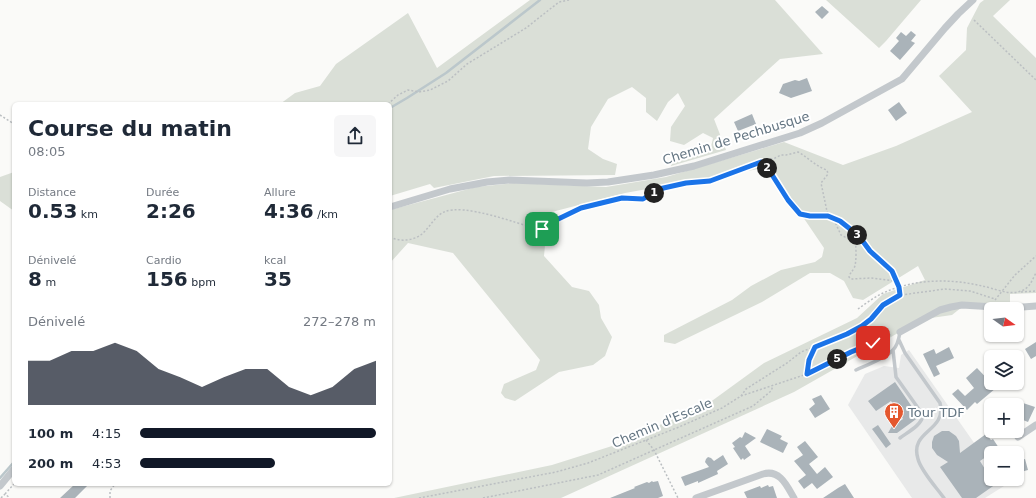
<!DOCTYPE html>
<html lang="fr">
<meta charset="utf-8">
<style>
body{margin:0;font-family:"DejaVu Sans",sans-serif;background:#f6f6f7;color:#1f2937;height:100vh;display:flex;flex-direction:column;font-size:15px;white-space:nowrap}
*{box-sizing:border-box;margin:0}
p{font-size:13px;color:#747a83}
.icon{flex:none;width:22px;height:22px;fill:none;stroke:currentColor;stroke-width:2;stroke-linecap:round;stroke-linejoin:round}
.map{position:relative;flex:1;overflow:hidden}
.details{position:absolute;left:12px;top:102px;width:380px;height:384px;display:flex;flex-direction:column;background:#fff;border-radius:6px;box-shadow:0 1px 3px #0004}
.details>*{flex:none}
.needle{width:26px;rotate:104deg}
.tools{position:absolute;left:984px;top:302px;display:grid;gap:8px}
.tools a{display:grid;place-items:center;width:40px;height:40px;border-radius:6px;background:#fff;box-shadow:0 1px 3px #0004;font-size:20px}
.pin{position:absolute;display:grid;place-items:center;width:34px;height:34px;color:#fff;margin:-17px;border-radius:8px;box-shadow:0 2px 6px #0006}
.km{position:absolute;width:20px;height:20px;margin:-10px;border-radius:50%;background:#222;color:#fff;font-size:11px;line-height:20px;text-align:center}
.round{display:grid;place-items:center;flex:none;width:42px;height:42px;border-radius:6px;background:#f6f6f7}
.overview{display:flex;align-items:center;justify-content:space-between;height:68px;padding:0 16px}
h1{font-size:22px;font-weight:700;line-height:30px}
.metrics{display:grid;grid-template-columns:repeat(3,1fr);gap:6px;height:68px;padding:4px 16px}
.metrics div{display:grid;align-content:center}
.metrics b{font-size:20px;font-weight:700}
.metrics small{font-size:11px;font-weight:400}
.metrics p{font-size:11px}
.chart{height:112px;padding:8px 16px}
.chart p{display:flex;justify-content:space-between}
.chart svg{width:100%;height:72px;margin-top:4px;fill:#111827;opacity:.7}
ul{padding:0 16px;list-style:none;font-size:13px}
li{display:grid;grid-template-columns:64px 48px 1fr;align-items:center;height:30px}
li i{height:10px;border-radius:5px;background:#111827}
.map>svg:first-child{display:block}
</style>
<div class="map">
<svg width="1036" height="498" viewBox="0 0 1036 498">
<rect width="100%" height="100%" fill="#fafaf8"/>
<path fill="#e8e9e9" d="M909,350l82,117v12h8l5,7 -19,12h-73l-64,-93 17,-31 19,-8 15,2 2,-13z"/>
<path fill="#dadfd7" d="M530,0h245l48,54 -43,5 -66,60 12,31 -55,16 1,-6 39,-13 2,-9 -10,-5 -19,12 -14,-4 1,-14 14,-21 -7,-13 -10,9 -11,19 -11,-9v-14l-14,-11 -24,12 -17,28 -3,22 15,10 14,5 -2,11 -121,1 -60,12 -4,-4 -40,12v-92h-110l15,-11 25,-7 16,-22 72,-51 29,55z
M826,0h95l-35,41 -7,7z
M984,0h26l-17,16 43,42v235l-26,1v14l-48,-1 -10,8 -28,4 -26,14 -104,59 -233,106h-167l158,-33 60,-19 97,-43 55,-40 93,-45 26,-24 42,-14 -7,-14 -55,34 -10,-2 -9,-17 -14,-8h-20l-48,29 -87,42 -11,-2v-7l68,-35 19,-14 30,-16 34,-8 7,-5 2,-9 -55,-81 -144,26 -77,20 -4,43 28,31 17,4 10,14 2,13 11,19 -7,19 -12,9 -34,7 -44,29 -10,-3 -4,-5 3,-9 32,-14 4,-10 -87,-107 -45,-10 -18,20v-53l86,-23 38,-4 92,4 60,-10 118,-35 59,23 53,-19 76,-34 -33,-36 27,-26 1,-22 13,-25z
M14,172v39l-14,-10v-24z"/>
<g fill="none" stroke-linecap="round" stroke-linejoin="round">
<path stroke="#bbc7cb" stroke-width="2.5" d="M390,108l17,-10 39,-25 94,-73
M0,478l14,-16"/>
</g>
<path fill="#aab3b9" d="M822,6l7,6 -7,7 -7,-7z
M911,31l5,4 -5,6 4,2 -15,17 -10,-9 9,-10 -3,-3 5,-6 5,4z
M807,78l5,13 -21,7 -12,-5 4,-9 12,-4 4,1z
M899,102l8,11 -11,8 -8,-11z
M752,114l4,10 -18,7 -4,-9z
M1036,342v14l-5,3 -6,-10z
M949,347l5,11 -18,8 4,8 -6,3 -11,-23 11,-5 2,5z
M977,368l19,20 -19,16 -2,-2 -8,8 -15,-16 6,-5 7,7 9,-8 -8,-10z
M895,382l24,35 -22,16h-9l4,-7 11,-7 -12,-18 -15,10 -8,-10z
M821,395l9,14 -15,9 -6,-9 6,-5 -3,-5z
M1023,403l12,4 -7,15 -10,-4 3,-7 -4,-2 1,-4z
M878,425l13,19 -5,4 -14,-19z
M767,429l15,7 -2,3 8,4 -5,10 -23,-11z
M942,431h7l7,5 3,5 1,12 26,-19 5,6 2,-1 6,9 -19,13 11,18 5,5 -20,14h-14l-22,-31 8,-5 -11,-7 -5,-7v-6l2,-6z
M745,432l11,6 -11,8 6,9 -7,5 -1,-2 -2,2 -8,-12 2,-1 -3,-4 8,-6 2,1z
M805,441l13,16 -9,7 8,10 8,-7 8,10 -16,12 -5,-6 -8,6 -6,-8 8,-6 -12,-14 9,-6 -6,-8z
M723,455l5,9 -11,7 1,3 -20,9v-2l-13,5 -4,-9 28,-10 -4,-5 1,-3 2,-2 3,1 3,3z
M1025,459l3,11 -11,3v-12z
M652,481l1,1 5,-1 5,15 -5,2h-48l25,-10 -1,-1 13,-5 2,1z
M75,484h14l-14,14h-15z
M845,484l9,14h-31l15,-10z
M768,485l1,2 4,-1 4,12h-30l-3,-6 16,-6 1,2z"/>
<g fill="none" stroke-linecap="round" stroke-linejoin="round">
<path stroke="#bbbfc2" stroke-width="1.5" stroke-dasharray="2 2" stroke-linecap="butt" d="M974,20l62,60
M388,104l10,-9 10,-5 11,2 11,-2 18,-9 19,-17 59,-36 33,-26 10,-2
M0,115l14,9
M761,162l8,8 19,30 12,14 10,2h18l7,6 6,13 4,2 7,-1 3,2c1,5 2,26 -1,30 -2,4 -4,5 -5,9l2,2 20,-1 25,3
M390,237c10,5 23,4 32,-3 8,-7 13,-18 22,-22 19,-9 72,11 93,17h5l10,-7 29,-14 41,-9h21l16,-10 27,-6 24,-2 54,-20 11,-3 6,-3h5l12,-3c11,6 17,14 29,18l1,4 -7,9 7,33c11,5 23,12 31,21 4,4 7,10 11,14 16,16 28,19 31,44
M1021,292l15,-1
M995,300l20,-25 21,-19
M858,309c7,-5 15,-11 23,-15 31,-15 68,-16 101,-8 12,2 27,10 39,5 9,-3 11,-11 15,-18
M807,374l2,-13 6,-13
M741,396l5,-7 41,-26 14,-11 46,-18 15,-8 9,-7 12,-14 18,-10 44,-6 25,2 25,8
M646,440l8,10 24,48
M5,494l9,-10
M1,498l4,-4 5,4
M110,498v-7l5,-7
M419,498l137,-26 32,-9 91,-36 43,-19 19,-12 66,-22 44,-22 41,-18
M483,498l115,-23 155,-69 18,-15 2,-5"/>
<path stroke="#c3c8cc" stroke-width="3.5" d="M899,340l6,13 35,50c7,29 -31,27 -22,56 3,12 18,28 26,39
M893,350l3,27 27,38c-1,10 -15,17 -23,23
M856,370c11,-5 28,-11 37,-20 5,-5 6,-12 7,-18"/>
<path stroke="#c3c8cc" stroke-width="7" d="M390,207l60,-18 37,-7 23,-2 77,3 21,-1 46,-7 40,-9 106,-33 22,-10 80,-44 43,-51 13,-14 15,-14
M900,332l40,-22 11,-3 11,-2 49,3 25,-2
M1018,437l18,-12
M0,486l14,-17
M696,498l67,-24c17,-5 24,12 31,24"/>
</g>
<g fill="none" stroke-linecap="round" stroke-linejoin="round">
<defs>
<path id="route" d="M542,229l10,-7 29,-14 41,-10 21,1 16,-10 27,-6 24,-2 51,-19 8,8 19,30 12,14 10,2h18l12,5 19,15 11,15 22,20 7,16 1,8 -17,10 -12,14 -9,7 -15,8 -32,13 -6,13 -2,14 44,-22 22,-9"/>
</defs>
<use href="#route" stroke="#fff" stroke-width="8"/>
<use href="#route" stroke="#1a73e8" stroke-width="5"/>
</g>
<defs>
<symbol id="building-pin" viewBox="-11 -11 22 30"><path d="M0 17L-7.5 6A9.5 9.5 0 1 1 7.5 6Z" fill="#e4572e" stroke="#fff"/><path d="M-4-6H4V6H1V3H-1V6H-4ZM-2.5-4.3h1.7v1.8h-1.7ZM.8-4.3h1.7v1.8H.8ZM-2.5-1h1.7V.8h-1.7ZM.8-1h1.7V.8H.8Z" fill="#fff"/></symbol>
</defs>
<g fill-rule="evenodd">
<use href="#building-pin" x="883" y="401" width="22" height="30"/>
</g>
<g text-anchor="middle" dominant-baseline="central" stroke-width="4" stroke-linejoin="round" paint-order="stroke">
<g font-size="13" fill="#657683" stroke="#fff">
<text transform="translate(736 138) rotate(-17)">Chemin de Pechbusque</text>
<text transform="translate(662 423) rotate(-23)">Chemin d'Escale</text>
</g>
<g font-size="13" fill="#657683" stroke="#fff" text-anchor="start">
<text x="908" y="412">Tour TDF</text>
</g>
</g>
</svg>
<div class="tools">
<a><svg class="needle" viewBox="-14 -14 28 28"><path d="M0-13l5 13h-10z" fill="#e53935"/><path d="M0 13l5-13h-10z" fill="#747a83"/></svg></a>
<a><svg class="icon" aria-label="layers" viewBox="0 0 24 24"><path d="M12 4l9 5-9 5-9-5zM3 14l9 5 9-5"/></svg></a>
<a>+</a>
<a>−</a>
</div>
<div class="pin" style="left:542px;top:229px;background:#1e9e55"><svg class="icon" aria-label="arrive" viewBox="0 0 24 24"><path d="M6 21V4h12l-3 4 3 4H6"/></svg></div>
<div class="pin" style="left:873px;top:343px;background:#d93025"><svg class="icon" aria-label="check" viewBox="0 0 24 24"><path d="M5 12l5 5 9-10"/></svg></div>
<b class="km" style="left:654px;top:193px">1</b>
<b class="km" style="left:767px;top:168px">2</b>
<b class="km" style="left:857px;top:235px">3</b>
<b class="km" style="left:837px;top:359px">5</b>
<section class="details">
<div class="overview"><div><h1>Course du matin</h1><p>08:05</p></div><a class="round"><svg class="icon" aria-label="share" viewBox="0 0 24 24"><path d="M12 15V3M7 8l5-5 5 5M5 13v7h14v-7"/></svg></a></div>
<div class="metrics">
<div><p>Distance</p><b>0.53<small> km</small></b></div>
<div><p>Durée</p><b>2:26</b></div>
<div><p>Allure</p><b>4:36<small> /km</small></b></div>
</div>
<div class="metrics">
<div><p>Dénivelé</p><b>8<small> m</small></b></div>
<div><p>Cardio</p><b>156<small> bpm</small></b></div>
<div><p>kcal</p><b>35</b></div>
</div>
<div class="chart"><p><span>Dénivelé</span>272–278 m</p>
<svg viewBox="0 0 160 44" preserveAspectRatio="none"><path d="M0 44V17L10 17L20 11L30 11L40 6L50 11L60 22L70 27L80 33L90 27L100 22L110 22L120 33L130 38L140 33L150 22L160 17V44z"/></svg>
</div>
<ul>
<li><b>100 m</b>4:15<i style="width:100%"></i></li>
<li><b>200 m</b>4:53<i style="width:57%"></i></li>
</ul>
</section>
</div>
